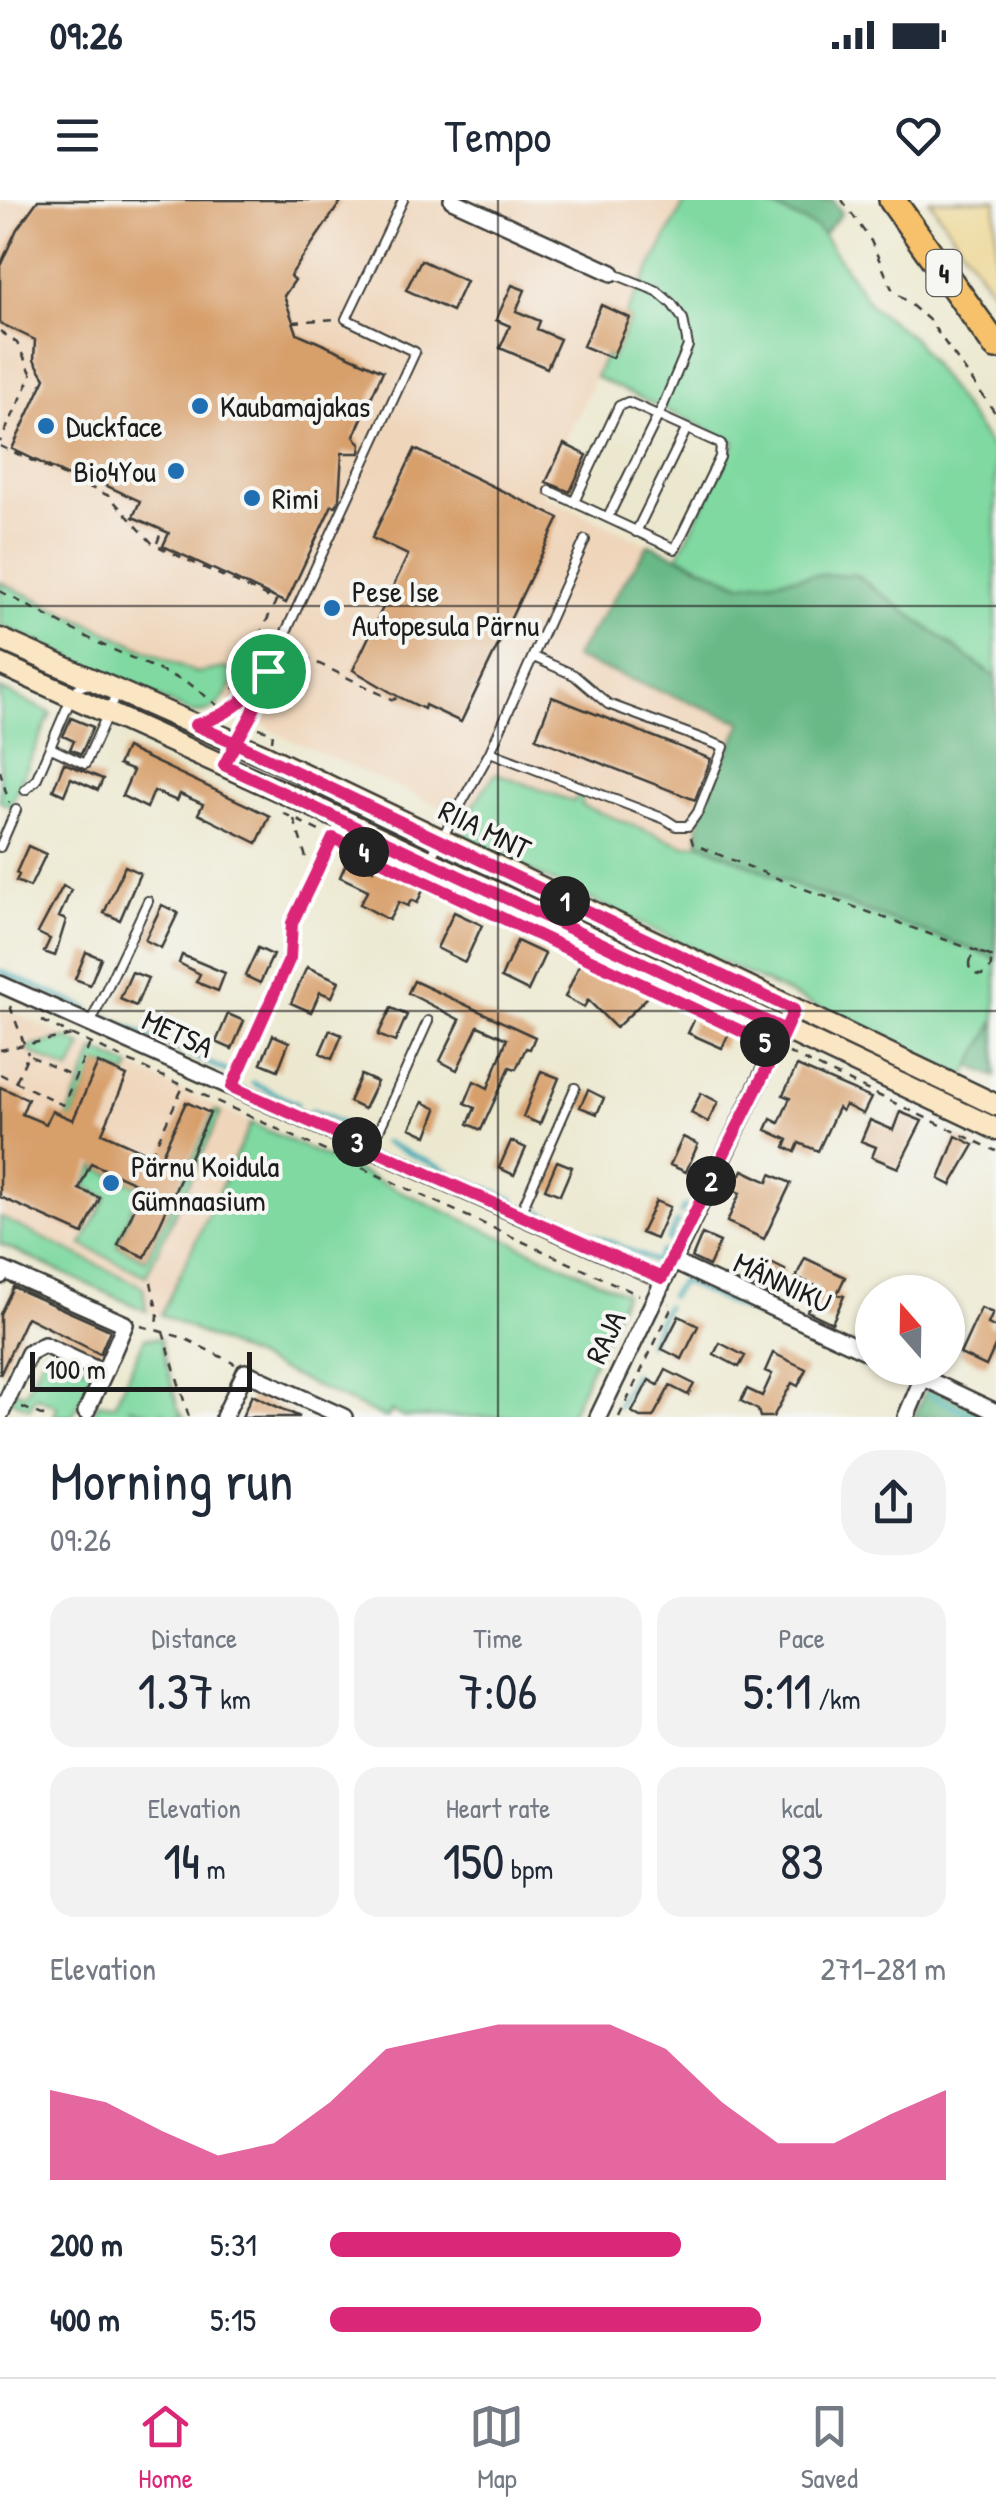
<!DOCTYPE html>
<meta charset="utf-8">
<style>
body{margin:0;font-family:"Patrick Hand",sans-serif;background:#f2f2f3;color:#1f2937;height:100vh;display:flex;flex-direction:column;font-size:38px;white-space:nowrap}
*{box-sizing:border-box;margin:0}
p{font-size:32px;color:#747a83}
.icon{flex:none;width:55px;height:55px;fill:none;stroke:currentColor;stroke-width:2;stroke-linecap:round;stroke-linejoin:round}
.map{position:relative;height:1217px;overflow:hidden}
.drawer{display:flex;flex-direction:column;background:#fff;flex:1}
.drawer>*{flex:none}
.needle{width:65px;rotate:340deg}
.controls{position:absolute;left:855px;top:1075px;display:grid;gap:20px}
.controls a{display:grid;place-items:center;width:110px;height:110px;border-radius:50%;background:#fff;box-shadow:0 2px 8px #0004;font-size:50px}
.scale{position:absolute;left:30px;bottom:25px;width:222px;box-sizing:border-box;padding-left:10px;border:5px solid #1c1c1c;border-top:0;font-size:28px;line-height:35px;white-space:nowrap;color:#1c1c1c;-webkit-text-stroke:8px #f6f6f2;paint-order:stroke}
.pin{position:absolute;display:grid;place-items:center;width:85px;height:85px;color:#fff;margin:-42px;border:5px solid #fff;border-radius:50%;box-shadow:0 2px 10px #0007}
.km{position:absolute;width:50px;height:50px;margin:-25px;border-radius:50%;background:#222;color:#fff;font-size:28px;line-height:50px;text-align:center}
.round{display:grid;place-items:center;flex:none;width:105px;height:105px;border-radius:40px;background:#f2f2f3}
.summary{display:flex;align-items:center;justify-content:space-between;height:170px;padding:0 50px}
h1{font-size:55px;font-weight:600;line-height:75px}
.figures{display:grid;grid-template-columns:repeat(3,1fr);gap:15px;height:170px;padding:10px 50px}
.figures div{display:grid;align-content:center;border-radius:25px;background:#f2f2f3;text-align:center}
.figures b{font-size:50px;font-weight:600}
.figures small{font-size:28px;font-weight:400}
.figures p{font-size:28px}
.chart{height:280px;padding:20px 50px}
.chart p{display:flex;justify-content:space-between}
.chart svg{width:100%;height:180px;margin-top:10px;fill:#db2777;opacity:.7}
ul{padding:0 50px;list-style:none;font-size:32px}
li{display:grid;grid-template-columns:160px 120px 1fr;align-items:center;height:75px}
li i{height:25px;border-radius:12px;background:#db2777}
.status{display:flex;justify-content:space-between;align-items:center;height:70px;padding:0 50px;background:#fff;direction:ltr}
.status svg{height:28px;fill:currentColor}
header{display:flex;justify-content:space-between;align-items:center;height:130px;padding:0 50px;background:#fff;font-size:45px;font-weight:600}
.tabs{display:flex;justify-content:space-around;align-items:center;height:140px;border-top:2px solid #e0e1e3;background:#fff;font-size:28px;color:#747a83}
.tabs a{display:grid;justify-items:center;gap:5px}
.tabs .selected{color:#db2777}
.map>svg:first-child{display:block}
</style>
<div class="status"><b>09:26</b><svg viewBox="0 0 49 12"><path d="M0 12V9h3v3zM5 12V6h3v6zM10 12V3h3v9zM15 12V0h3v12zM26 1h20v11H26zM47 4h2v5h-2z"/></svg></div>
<header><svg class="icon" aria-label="menu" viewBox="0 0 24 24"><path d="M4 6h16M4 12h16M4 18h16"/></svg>Tempo<svg class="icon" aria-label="heart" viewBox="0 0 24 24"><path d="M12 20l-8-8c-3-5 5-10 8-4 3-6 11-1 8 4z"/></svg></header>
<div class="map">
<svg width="996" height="1217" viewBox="0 0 996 1217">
<rect width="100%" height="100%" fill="#f6f6f2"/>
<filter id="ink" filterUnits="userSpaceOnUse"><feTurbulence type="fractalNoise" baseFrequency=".01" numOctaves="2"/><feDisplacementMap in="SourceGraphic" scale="20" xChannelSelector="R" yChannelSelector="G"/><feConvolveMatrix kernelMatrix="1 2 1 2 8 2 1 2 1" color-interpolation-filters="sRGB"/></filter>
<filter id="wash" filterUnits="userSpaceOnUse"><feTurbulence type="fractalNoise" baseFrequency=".0048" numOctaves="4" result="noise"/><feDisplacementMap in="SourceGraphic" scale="40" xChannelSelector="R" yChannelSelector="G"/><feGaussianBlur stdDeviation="2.25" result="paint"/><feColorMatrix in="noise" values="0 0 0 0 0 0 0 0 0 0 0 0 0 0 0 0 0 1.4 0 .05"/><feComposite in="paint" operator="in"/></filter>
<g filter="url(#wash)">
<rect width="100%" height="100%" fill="#ece8cf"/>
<path fill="#efd6bb" d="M0,0h686l-61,116 -42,29 22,10 -64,140 108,49 -75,114 168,64 -41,92 -4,18 3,11 -15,3 -104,-41 3,-10 -9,8 -78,-30 -28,44 -12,-3 -175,-78 -58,-37 12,-26 -11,-5 -29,5 -196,-91z
M0,806l251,117 -90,192 -10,-1 -151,-70z"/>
<path fill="#7fd9a0" stroke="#4e7a5e" stroke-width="2.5" d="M686,0h73l59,28 54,79 42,32 82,115v224l-140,-103h-41l-74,9 -63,-28 57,-114 -140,-65 10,-22 7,3 18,-39 -5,-3z
M0,382l196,91 29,-5 12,6c-11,22 -20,44 -48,38l-189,-87z
M0,489l51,24 -41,93 -10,-5z
M496,573l78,29 5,-9 5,1 -3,11 104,41 15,-3 99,44 197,71v62l-31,57 -498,-236c-8,-21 17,-52 29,-68z
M66,838l16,8 -12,25 -40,-19 -1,-5z
M95,850l36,17 -4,8 -29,-12 -31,67 -4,-2z
M215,911l6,2 -75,163 -64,-31 24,-47 -21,-12 9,-19 46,20 -23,59 29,14z
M251,923l374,170 -56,124h-166l-12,-6 -3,6h-6l-221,-102z
M0,1017l143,70 3,24 -146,-67z
M145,1138l15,1 18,69 6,9h-13l-10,-5 -2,4 -31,-9 14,4 -2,6h-47l5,-14 16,2z
M46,1150l49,21 -23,46h-18l3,-11 -22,-10 -5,12 -20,-8 4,-10 11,4z"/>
<path fill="#67b986" stroke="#426a51" stroke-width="2.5" d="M759,0h74l9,13 -19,22 -6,-7z
M649,344l92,40 74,-9h41l140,103v280l-197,-71 -99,-44c-10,-26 31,-93 42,-121l-168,-64z
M996,820v57l-25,-11z
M927,1186l69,31h-82z"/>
<path fill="#eeda9e" stroke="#857b5d" stroke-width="2.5" d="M929,0h67v96z"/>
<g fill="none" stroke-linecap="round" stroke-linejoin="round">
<path stroke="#3bacb7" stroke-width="5" d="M0,771l88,38
M107,817l45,21
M166,844l60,27
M253,883l44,21
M311,910l57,25
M384,942l66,30
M467,980l47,20
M534,1009l122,53 6,-11
M681,1013l4,-7
M668,1041l9,-19
M670,1096l11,-15 72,33
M764,1119l11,5
M786,1129l30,13
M648,1144l18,-38
M826,1147l83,38
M930,1195l46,22
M618,1206l16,-32"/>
</g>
<g id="blocks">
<path fill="#d79f6b" d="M38,0h304l-52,76 5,4 -11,16 13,37 86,38 -29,65 7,9 -1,8h-18l-3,47 -3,6 -4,-1 -46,98 -123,-57 6,-13 -36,-16 7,-16 -48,-22 -3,7 -77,-37 33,-71 -11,-18 1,-20 -35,-17v-57l17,-37z
M421,60l45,21 -14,30 -46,-21z
M512,85l13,5 -9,21 24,10 -3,8 23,10 -13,29 -47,-20 10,-22 -14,-6z
M601,105l29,13 -18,40 -29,-12z
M564,244l23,11 -17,37 -24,-10z
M415,249l144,69 -98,204 -36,-17 -1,4 -25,-12 -46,-27 55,-115 -36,-17z
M552,497l159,62 -16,41 -159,-62z
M71,518l22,9 -12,27 -11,-5 4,-8 -11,-5z
M126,548l144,68 -13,27 -59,-29 5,-10 -23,-10 -3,7 -23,-10 -7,17 -25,-12 11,-25 -15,-6z
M64,563l39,16 -5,11 -27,-12 -7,17 -11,-5z
M28,646l18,8 -16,33 -14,-6 3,-6 -3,-2z
M348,659l25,11 2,-6 49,24 -7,15 -6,-3 -3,6 -9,-4 -10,18 -29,-16 8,-14 -28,-13z
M125,666l15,7 -20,47 -16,-7z
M63,686l8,4 -12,27 7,3 -11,36 -11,-4 6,-13 -12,-6z
M162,705l16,8 -17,35 -16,-8z
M454,712l28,13 -17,37 -28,-14z
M517,741l28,13 -17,37 -27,-13z
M258,748l15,7 -13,28 -15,-7z
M86,752l15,6 -11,27 -15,-6z
M182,755l43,18 -7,18 -22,-9 4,-8 -21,-11z
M581,761l29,15 41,18 -35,34 -28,-28 -4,7 -19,-10z
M307,767l32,14 -7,16 -12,-5 -9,20 -20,-9z
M132,772l16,6 -12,28 -16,-7z
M414,781l121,56 -5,12 -4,-1 -10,21 -6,-2 -29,63 -13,-6 7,-16 -10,-5 9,-22 14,7 19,-49 -29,-13 -21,44 -17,-9 20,-41 -52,-27z
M391,808l16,7 -12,27 -17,-7z
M228,814l16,7 -12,28 -16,-7z
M696,816l34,15 -8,17 -34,-15z
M330,830l12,5 -10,24 -12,-6z
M273,835l16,7 -11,28 -17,-7z
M98,863l29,13 -25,57 58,26 26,-57 24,11 -65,144 -27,-12 26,-58 -53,-24 -12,26 21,9 -17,36 -83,-37v-110l28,12 -6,15 24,10 6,-13 21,9z
M797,866l74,32 -8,16 -18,-9 -3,6 -4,-3 -20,43 -19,-8 -4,9 -10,-5 3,-7 -22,-10 5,-11 8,4 11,-25 -7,-3z
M541,871l18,7 -19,46 -17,-7z
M361,875l16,7 -13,27 -15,-7z
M588,890l16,8 -7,16 -17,-7z
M701,893l17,9 -10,20 -17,-9z
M423,902l14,7 -10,27 -17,-8z
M900,912l22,9 -24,47 -26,-11 4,-10 -15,-6 9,-21 23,10z
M956,936l18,9 -23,40 -12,-6z
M683,937l15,7 -12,28 -16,-7z
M511,941l15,7 -12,27 -15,-7z
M557,961l15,6 -12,28 -15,-6z
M743,970l25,12 3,-8 20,9 -27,56 -37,-17 13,-29 -7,-3z
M656,1001l14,6 -14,32 -15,-6z
M702,1034l18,8 -11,24 -17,-8z
M805,1058l40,19 -8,17 7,2 -12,27 -25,-12 11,-24 -22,-10z
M765,1060l20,10 -12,26 -22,-11z
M13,1087l97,43 -10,24 -73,-37 -27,58v-61z
M981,1108l12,5 -5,11 8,4v16l-10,22 -26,-12z
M679,1116l19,10 -16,33 -20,-10z
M720,1143l25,13 -6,11 -25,-13z
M773,1153l33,16 -8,17 -6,-3 -19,34h-13l-2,-7 -17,-9 6,-12 15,7 10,-22 -7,-3z
M666,1170l28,14 -6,11 -18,-9 -17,31h-13l-8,-5 17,-32 9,5z
M252,1195l17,8 31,14h-58z"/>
</g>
</g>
<g filter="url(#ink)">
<use href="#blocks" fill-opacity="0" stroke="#3b3b37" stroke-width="2.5"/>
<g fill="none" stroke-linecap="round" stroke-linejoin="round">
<defs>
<path id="service" d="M550,291l125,58 45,-92 1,-13 -93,-42 -9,4 -45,96
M608,317l54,-109 26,-62 -5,-27 -11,-15 -15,-13 -45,-18
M636,332l50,-102
M203,523l24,-9 35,-35
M51,548l34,16 32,-71
M490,552l175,67 11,7h12l10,-14 26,-65 -116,-43 -34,-29 -40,-18
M224,565l28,-51 16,-43 147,-319 -69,-33 57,-119
M25,590l11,-10 36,-84 7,-9 12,-4
M0,647l16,-37
M430,659l60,-107 95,-212
M91,822l57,-121
M232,886l58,-129 2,-34 41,-86
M371,948l57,-127
M520,1014l55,-126"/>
<path id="minor" d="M452,0l160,73
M0,784l662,295
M671,1061l201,93
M0,1076l3,-6 122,54 -21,49 -60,-28 -15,8 -29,62
M903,1168l93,44
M86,1212l18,-39
M224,1217l21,-45 99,45
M598,1217l191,-397
M906,1217l17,-40"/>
<path id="secondary" d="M0,439l266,117 730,349
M0,464l304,138 692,327"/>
<path id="trunk" d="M892,0l104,146"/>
</defs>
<use href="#service" stroke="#3b3b37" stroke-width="12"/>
<use href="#minor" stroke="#3b3b37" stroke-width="20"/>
<use href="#secondary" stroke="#3b3b37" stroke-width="25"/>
<use href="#trunk" stroke="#3b3b37" stroke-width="30"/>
<path stroke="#3b3b37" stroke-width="2.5" stroke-dasharray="8 8" stroke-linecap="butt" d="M842,0l29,41 21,48 37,31 67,94
M293,122l42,-3
M0,131l17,12 15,32 -32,67
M0,246l109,50 44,48 123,57 -42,88
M157,343l5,-13
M0,391l98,52 92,41 27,21
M289,449l104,51 6,-3
M259,528l14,5 -1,8
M0,571l9,32
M283,613l38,19
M294,619l14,45
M691,637l2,7 106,43 197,71
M342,642l422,199
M969 764a11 11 0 1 1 22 0a11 11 0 1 1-22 0Z
M10,806l18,48
M42,821l597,274
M0,850l72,-15
M789,853l207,98
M0,874l63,31 27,-61
M16,881l12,-26 45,21
M151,955l32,-68
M151,1082l7,33 -1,14
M141,1126l43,12 51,26
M163,1132l26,85
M22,1207l24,10
M619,1217l54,-112 -4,-2"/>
<use href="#service" stroke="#fff" stroke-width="8"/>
<use href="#minor" stroke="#fff" stroke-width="15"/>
<use href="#secondary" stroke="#fbe6c4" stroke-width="20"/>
<use href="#trunk" stroke="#f6c16b" stroke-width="25"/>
</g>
</g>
<g fill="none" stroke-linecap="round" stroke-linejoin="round" filter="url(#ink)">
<defs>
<path id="route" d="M268,471l-16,43 -16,29 558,267 -17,38 -115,230 -430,-191 58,-129 2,-35 41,-85 444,210 8,-18 -561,-265 12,-22 -41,-18c33,-9 53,-26 73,-54"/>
</defs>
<use href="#route" stroke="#fff" stroke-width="20"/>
<use href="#route" stroke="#db2777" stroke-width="12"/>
</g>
<path fill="none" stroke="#1c1c1c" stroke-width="2.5" stroke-opacity="0.55" d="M498,0v1217M0,406h996M0,811h996"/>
<g fill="#1f6fb2" stroke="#f6f6f2" stroke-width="4">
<circle cx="200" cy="206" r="10"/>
<circle cx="46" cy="226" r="10"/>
<circle cx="176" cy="271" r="10"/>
<circle cx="252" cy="298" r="10"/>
<circle cx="332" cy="408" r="10"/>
<circle cx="111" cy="983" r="10"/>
</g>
<g text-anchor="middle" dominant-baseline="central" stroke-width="8" stroke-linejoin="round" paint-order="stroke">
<rect fill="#f6f6f2" stroke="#5d5d5c" stroke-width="2.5" x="926.5" y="50" width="35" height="46" rx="8"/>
<g font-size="28" font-weight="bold" fill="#1c1c1c">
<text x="944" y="73">4</text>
</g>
<g font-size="30" fill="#1c1c1c" stroke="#f6f6f2" text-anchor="start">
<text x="220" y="206">Kaubamajakas</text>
<text x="66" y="226">Duckface</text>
<text x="156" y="271" text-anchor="end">Bio4You</text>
<text x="272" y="298">Rimi</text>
<text x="352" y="391">Pese Ise<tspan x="352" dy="34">Autopesula Pärnu</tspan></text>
<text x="131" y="966">Pärnu Koidula<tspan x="131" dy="34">Gümnaasium</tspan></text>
</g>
<g font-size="30" fill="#1c1c1c" stroke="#f6f6f2">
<text transform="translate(485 629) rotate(26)">RIIA MNT</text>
<text transform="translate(178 833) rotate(25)">METSA</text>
<text transform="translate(783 1082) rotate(25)">MÄNNIKU</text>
<text transform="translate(605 1137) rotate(-65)">RAJA</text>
</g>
</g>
</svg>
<div class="controls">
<a><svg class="needle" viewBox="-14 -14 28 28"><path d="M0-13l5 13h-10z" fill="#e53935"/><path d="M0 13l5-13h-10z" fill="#747a83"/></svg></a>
</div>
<div class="scale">100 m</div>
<div class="pin" style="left:268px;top:471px;background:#1e9e55"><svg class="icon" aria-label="arrive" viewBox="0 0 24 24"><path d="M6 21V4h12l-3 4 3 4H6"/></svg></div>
<b class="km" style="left:565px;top:701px">1</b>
<b class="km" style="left:711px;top:981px">2</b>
<b class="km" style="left:357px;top:942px">3</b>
<b class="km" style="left:364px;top:652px">4</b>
<b class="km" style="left:765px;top:842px">5</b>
</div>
<section class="drawer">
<div class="summary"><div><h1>Morning run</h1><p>09:26</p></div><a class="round"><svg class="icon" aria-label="share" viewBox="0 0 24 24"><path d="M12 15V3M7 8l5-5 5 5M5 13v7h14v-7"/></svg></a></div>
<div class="figures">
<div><p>Distance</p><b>1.37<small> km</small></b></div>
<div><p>Time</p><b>7:06</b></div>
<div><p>Pace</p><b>5:11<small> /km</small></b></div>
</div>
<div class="figures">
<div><p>Elevation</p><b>14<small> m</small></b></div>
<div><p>Heart rate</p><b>150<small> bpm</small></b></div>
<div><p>kcal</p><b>83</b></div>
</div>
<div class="chart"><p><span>Elevation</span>271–281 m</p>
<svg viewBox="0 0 160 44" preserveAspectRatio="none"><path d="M0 44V22L10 25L20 32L30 38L40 35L50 25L60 12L70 9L80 6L90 6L100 6L110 12L120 25L130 35L140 35L150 28L160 22V44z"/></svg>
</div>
<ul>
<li><b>200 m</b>5:31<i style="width:57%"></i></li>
<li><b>400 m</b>5:15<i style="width:70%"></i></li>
</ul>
</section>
<nav class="tabs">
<a class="selected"><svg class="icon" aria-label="home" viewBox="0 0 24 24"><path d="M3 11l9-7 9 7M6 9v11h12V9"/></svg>Home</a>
<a><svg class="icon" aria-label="map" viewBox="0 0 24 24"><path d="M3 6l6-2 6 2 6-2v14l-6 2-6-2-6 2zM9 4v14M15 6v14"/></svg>Map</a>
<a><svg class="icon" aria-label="saved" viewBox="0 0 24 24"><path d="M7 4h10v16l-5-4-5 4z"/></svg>Saved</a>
</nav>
